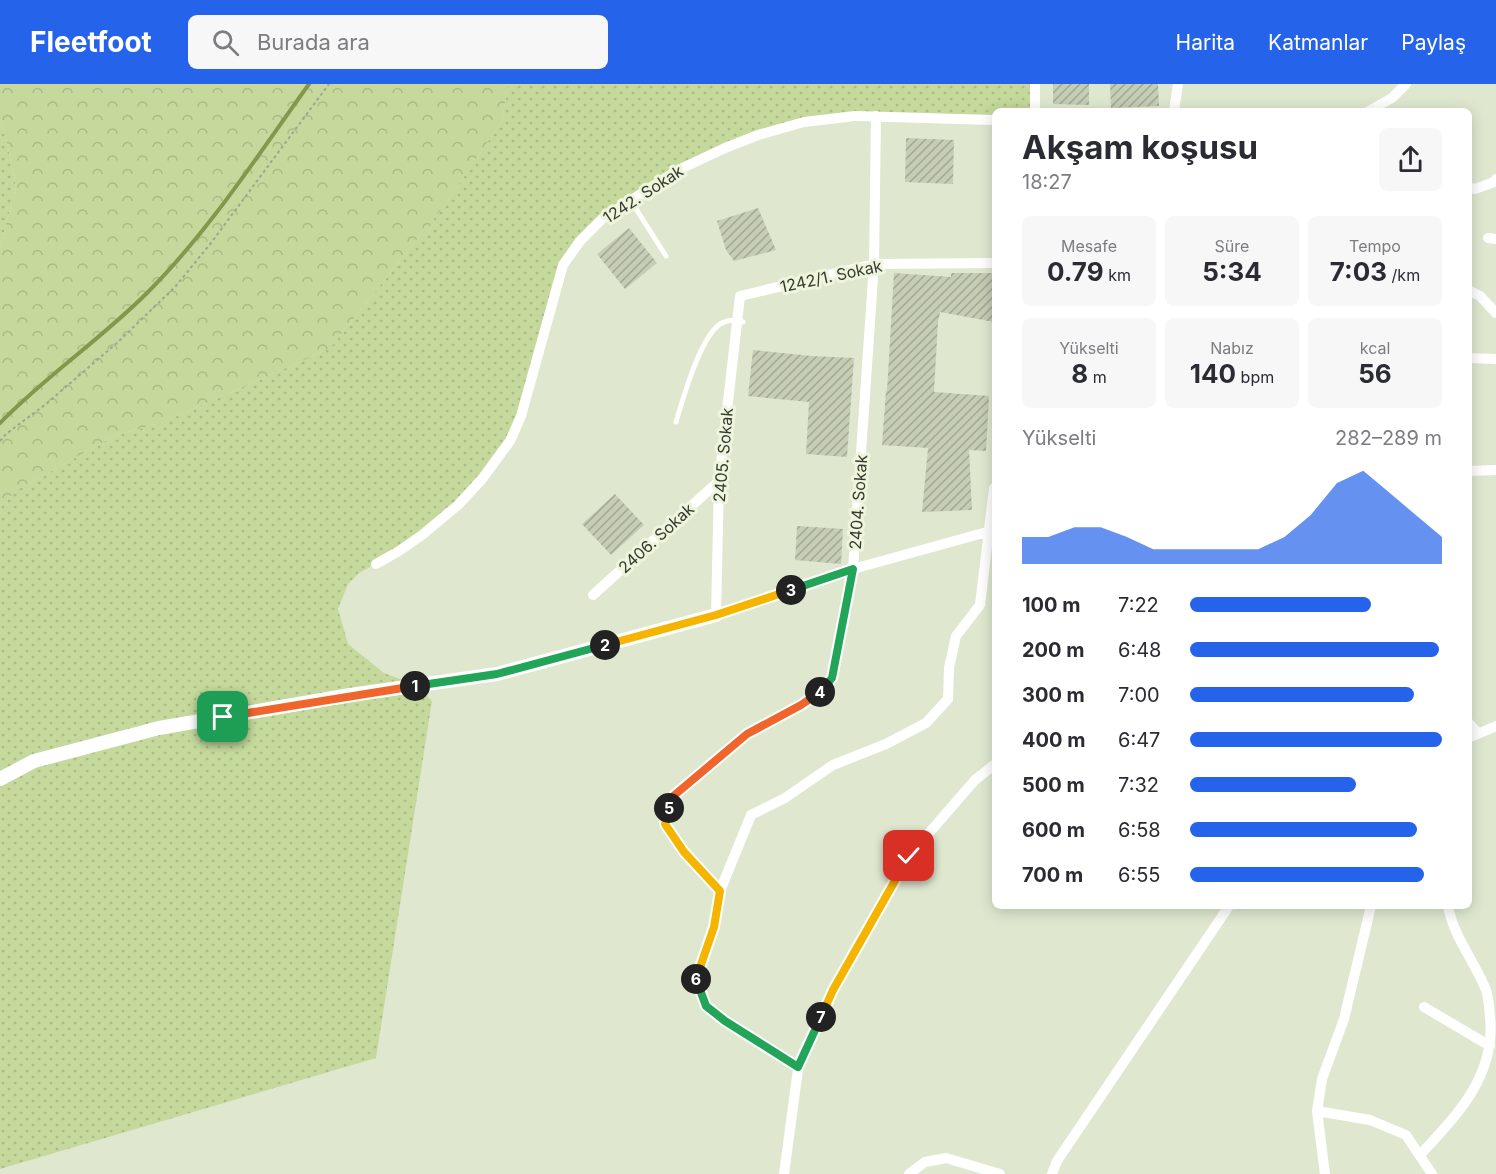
<!DOCTYPE html>
<html lang="tr">
<meta charset="utf-8">
<style>
body{margin:0;font-family:Inter,sans-serif;background:#f7f7f7;color:#2b2b33;height:100vh;display:flex;flex-direction:column;font-size:22px;white-space:nowrap}
*{box-sizing:border-box;margin:0}
p{font-size:20px;color:#7c7c81}
.icon{flex:none;width:33px;height:33px;fill:none;stroke:currentColor;stroke-width:2;stroke-linecap:round;stroke-linejoin:round}
.map{position:relative;flex:1;overflow:hidden}
.side{position:absolute;left:992px;top:24px;width:480px;height:801px;display:flex;flex-direction:column;background:#fff;border-radius:9px;box-shadow:0 3px 15px #0003}
.side>*{flex:none}
.pin{position:absolute;display:grid;place-items:center;width:51px;height:51px;color:#fff;margin:-26px;border-radius:12px;box-shadow:0 3px 9px #0006}
.km{position:absolute;width:30px;height:30px;margin:-15px;border-radius:50%;background:#222;color:#fff;font-size:16px;line-height:30px;text-align:center}
.round{display:grid;place-items:center;flex:none;width:63px;height:63px;border-radius:9px;background:#f7f7f7}
.head{display:flex;align-items:center;justify-content:space-between;height:102px;padding:0 30px}
h1{font-size:33px;font-weight:700;line-height:45px}
.metrics{display:grid;grid-template-columns:repeat(3,1fr);gap:9px;height:102px;padding:6px 30px}
.metrics div{display:grid;align-content:center;border-radius:9px;background:#f7f7f7;text-align:center}
.metrics b{font-size:26px;font-weight:700}
.metrics small{font-size:16px;font-weight:400}
.metrics p{font-size:16px}
.chart{height:168px;padding:12px 30px}
.chart p{display:flex;justify-content:space-between}
.chart svg{width:100%;height:108px;margin-top:6px;fill:#2563eb;opacity:.7}
ul{padding:0 30px;list-style:none;font-size:20px}
li{display:grid;grid-template-columns:96px 72px 1fr;align-items:center;height:45px}
li i{height:15px;border-radius:8px;background:#2563eb}
header{display:flex;align-items:center;gap:36px;box-sizing:border-box;height:84px;padding:0 30px;background:#2563eb;color:#fff}
header strong{font-size:28px}
nav{display:flex;gap:33px;margin-inline-start:auto;font-size:21px}
.search{width:420px;height:54px;background:#f7f7f7;display:flex;align-items:center;gap:15px;box-sizing:border-box;padding:0 21px;border-radius:9px;color:#7c7c81;font-size:22px}
.map>svg:first-child{display:block}
</style>
<header>
<strong>Fleetfoot</strong>
<div class="search"><svg class="icon" aria-label="search" viewBox="0 0 24 24"><circle cx="10" cy="10" r="6"/><path d="M15 15l6 6"/></svg>Burada ara</div>
<nav><a>Harita</a><a>Katmanlar</a><a>Paylaş</a></nav>
</header>
<div class="map">
<svg width="1496" height="1090" viewBox="0 0 1496 1090">
<defs>
<pattern id="grass-dots" width="8" height="8" patternUnits="userSpaceOnUse" patternTransform="scale(1.5)"><rect width="8" height="8" fill="#c4d99b"/><path d="M2 2h.1M6 6h.1" fill="none" stroke="#a9bb86" stroke-width="1.8" stroke-linecap="round"/></pattern>
<pattern id="forest-crowns" width="20" height="18" patternUnits="userSpaceOnUse" patternTransform="scale(1.5)"><rect width="20" height="18" fill="#c4d99b"/><path d="M2 6a3 3 0 1 1 6 0M12 15a3 3 0 1 1 6 0" fill="none" stroke="#a9bb86"/></pattern>
<pattern id="building-hatch" width="6" height="6" patternUnits="userSpaceOnUse" patternTransform="scale(1.5)"><rect width="6" height="6" fill="#c5cdb5"/><path d="M-1 1l2-2M0 6l6-6M5 7l2-2" fill="none" stroke="#a1a794"/></pattern>
</defs>
<rect width="100%" height="100%" fill="#dfe8cf"/>
<path fill="url(#grass-dots)" d="M508,0h527v27h-41v9l-190,2 -79,26 -123,71 -39,46 -42,151 -39,63 -83,72 -40,22 -11,11 -10,25 10,35 36,29 32,12 16,16 -56,357 -376,111v-663l19,-17 97,-54 45,-12 168,-74 115,-143 58,-85z
M0,39l5,10 11,54 -16,60z"/>
<path fill="url(#forest-crowns)" d="M0,0h508l-6,37 -58,85 -115,143 -168,74 -45,12 -97,54 -19,17v-259l16,-60 -11,-54 -5,-10z"/>
<g fill="none" stroke-linecap="round" stroke-linejoin="round">
<path stroke="#82984c" stroke-width="4" d="M0,339c46,-47 101,-84 147,-130 62,-62 111,-138 162,-209"/>
</g>
<path fill="url(#building-hatch)" d="M1053,0h36v21l-36,-1z
M1110,0h48l1,22 -48,2z
M906,54l48,2 -1,44 -48,-2z
M758,124l18,42 -42,11 -8,-11 -9,-29z
M629,144l28,35 -32,26 -28,-35z
M894,189l57,4v-4h43v49l-54,-10 -2,10 -4,70 55,4 -3,55 -17,-1 3,60 -50,2 6,-64 -46,-3 4,-54h1z
M753,266l59,6 42,2 -7,99 -41,-3 3,-52 -61,-6z
M615,410l29,31 -33,30 -29,-31z
M797,442l46,3 -2,35 -46,-4z"/>
<g fill="none" stroke-linecap="round" stroke-linejoin="round">
<path stroke="#9ea692" stroke-width="2" stroke-dasharray="3 3" stroke-linecap="butt" d="M0,357l6,-7 40,-30 72,-62 57,-55 36,-44 118,-159"/>
<path stroke="#fff" stroke-width="5" d="M631,117l35,55
M676,338c7,-24 24,-84 44,-98 7,-4 15,-5 23,-2"/>
<path stroke="#fff" stroke-width="10" d="M1035,27v-27
M1174,27l4,-27
M1369,27l23,-13 14,-14
M1468,103l7,2 19,-7 2,-3
M1488,154l8,1
M994,179l-120,1 -134,32 -21,185 -3,134 137,-46 141,-39
M1468,206l12,6 16,17
M1468,274l28,1
M1468,387l28,-1
M376,480l23,-13 23,-16 36,-30 24,-26 28,-38 11,-25 42,-151 17,-24 22,-22 76,-49 47,-22 33,-13 46,-13 51,-6 139,4
M593,511l126,-114
M1468,638l10,11
M1468,654l28,-12
M720,807l-36,-39 -19,-28 6,-26 76,-64 54,-29 18,-12 13,-15 21,-109 21,-305 2,-148
M1424,923l66,39
M798,983l-73,-46 -19,-15 -10,-28 18,-51 6,-36 31,-76 34,-17 48,-33 53,-21 40,-21 22,-24 1,-31 7,-32 24,-31 14,-117
M1317,1027l53,9 36,15 26,39
M1420,1071c37,-40 76,-79 70,-138 -1,-9 -1,-19 -4,-27 -11,-28 -33,-54 -38,-84
M784,1090l15,-112 34,-72 76,-134 66,-76 19,-15
M909,1090l16,-12 21,-4 54,16
M1052,1090l5,-13 172,-255
M1325,1090l-8,-63 5,-32 22,-60 27,-113"/>
<path stroke="#fff" stroke-width="14" d="M0,695l34,-18 125,-33 191,-33 147,-21 219,-59"/>
</g>
<g fill="none" stroke-linecap="round" stroke-linejoin="round">
<defs>
<path id="split-1" d="M223,633l192,-31"/>
<path id="split-2" d="M415,602l82,-12 108,-29"/>
<path id="split-3" d="M605,561l111,-30 75,-25"/>
<path id="split-4" d="M791,506l62,-21 -21,109 -12,14"/>
<path id="split-5" d="M669,724l2,-10 76,-64 54,-29 19,-13"/>
<path id="split-6" d="M669,724l-4,16 19,28 36,39 -6,36 -18,52"/>
<path id="split-7" d="M696,895l10,27 19,15 73,46 23,-50"/>
<path id="split-8" d="M821,933l12,-27 76,-134"/>
</defs>
<use href="#split-1" stroke="#fff" stroke-width="12"/>
<use href="#split-2" stroke="#fff" stroke-width="12"/>
<use href="#split-3" stroke="#fff" stroke-width="12"/>
<use href="#split-4" stroke="#fff" stroke-width="12"/>
<use href="#split-5" stroke="#fff" stroke-width="12"/>
<use href="#split-6" stroke="#fff" stroke-width="12"/>
<use href="#split-7" stroke="#fff" stroke-width="12"/>
<use href="#split-8" stroke="#fff" stroke-width="12"/>
<use href="#split-1" stroke="#f0652b" stroke-width="8"/>
<use href="#split-2" stroke="#22a559" stroke-width="8"/>
<use href="#split-3" stroke="#f5b400" stroke-width="8"/>
<use href="#split-4" stroke="#22a559" stroke-width="8"/>
<use href="#split-5" stroke="#f0652b" stroke-width="8"/>
<use href="#split-6" stroke="#f5b400" stroke-width="8"/>
<use href="#split-7" stroke="#22a559" stroke-width="8"/>
<use href="#split-8" stroke="#f5b400" stroke-width="8"/>
</g>
<g text-anchor="middle" dominant-baseline="central" stroke-width="6" stroke-linejoin="round" paint-order="stroke">
<g font-size="16" fill="#35392f" stroke="#edf5dc">
<text transform="translate(643 110) rotate(-33)">1242. Sokak</text>
<text transform="translate(831 192) rotate(-12)">1242/1. Sokak</text>
<text transform="translate(723 371) rotate(-85)">2405. Sokak</text>
<text transform="translate(858 418) rotate(-86)">2404. Sokak</text>
<text transform="translate(656 454) rotate(-42)">2406. Sokak</text>
</g>
</g>
</svg>
<div class="pin" style="left:223px;top:633px;background:#1e9e55"><svg class="icon" aria-label="arrive" viewBox="0 0 24 24"><path d="M6 21V4h12l-3 4 3 4H6"/></svg></div>
<div class="pin" style="left:909px;top:772px;background:#d93025"><svg class="icon" aria-label="check" viewBox="0 0 24 24"><path d="M5 12l5 5 9-10"/></svg></div>
<b class="km" style="left:415px;top:602px">1</b>
<b class="km" style="left:605px;top:561px">2</b>
<b class="km" style="left:791px;top:506px">3</b>
<b class="km" style="left:820px;top:608px">4</b>
<b class="km" style="left:669px;top:724px">5</b>
<b class="km" style="left:696px;top:895px">6</b>
<b class="km" style="left:821px;top:933px">7</b>
<section class="side">
<div class="head"><div><h1>Akşam koşusu</h1><p>18:27</p></div><a class="round"><svg class="icon" aria-label="share" viewBox="0 0 24 24"><path d="M12 15V3M7 8l5-5 5 5M5 13v7h14v-7"/></svg></a></div>
<div class="metrics">
<div><p>Mesafe</p><b>0.79<small> km</small></b></div>
<div><p>Süre</p><b>5:34</b></div>
<div><p>Tempo</p><b>7:03<small> /km</small></b></div>
</div>
<div class="metrics">
<div><p>Yükselti</p><b>8<small> m</small></b></div>
<div><p>Nabız</p><b>140<small> bpm</small></b></div>
<div><p>kcal</p><b>56</b></div>
</div>
<div class="chart"><p><span>Yükselti</span>282–289 m</p>
<svg viewBox="0 0 160 44" preserveAspectRatio="none"><path d="M0 44V33L10 33L20 29L30 29L40 33L50 38L60 38L70 38L80 38L90 38L100 33L110 24L120 11L130 6L140 15L150 24L160 33V44z"/></svg>
</div>
<ul>
<li><b>100 m</b>7:22<i style="width:72%"></i></li>
<li><b>200 m</b>6:48<i style="width:99%"></i></li>
<li><b>300 m</b>7:00<i style="width:89%"></i></li>
<li><b>400 m</b>6:47<i style="width:100%"></i></li>
<li><b>500 m</b>7:32<i style="width:66%"></i></li>
<li><b>600 m</b>6:58<i style="width:90%"></i></li>
<li><b>700 m</b>6:55<i style="width:93%"></i></li>
</ul>
</section>
</div>
